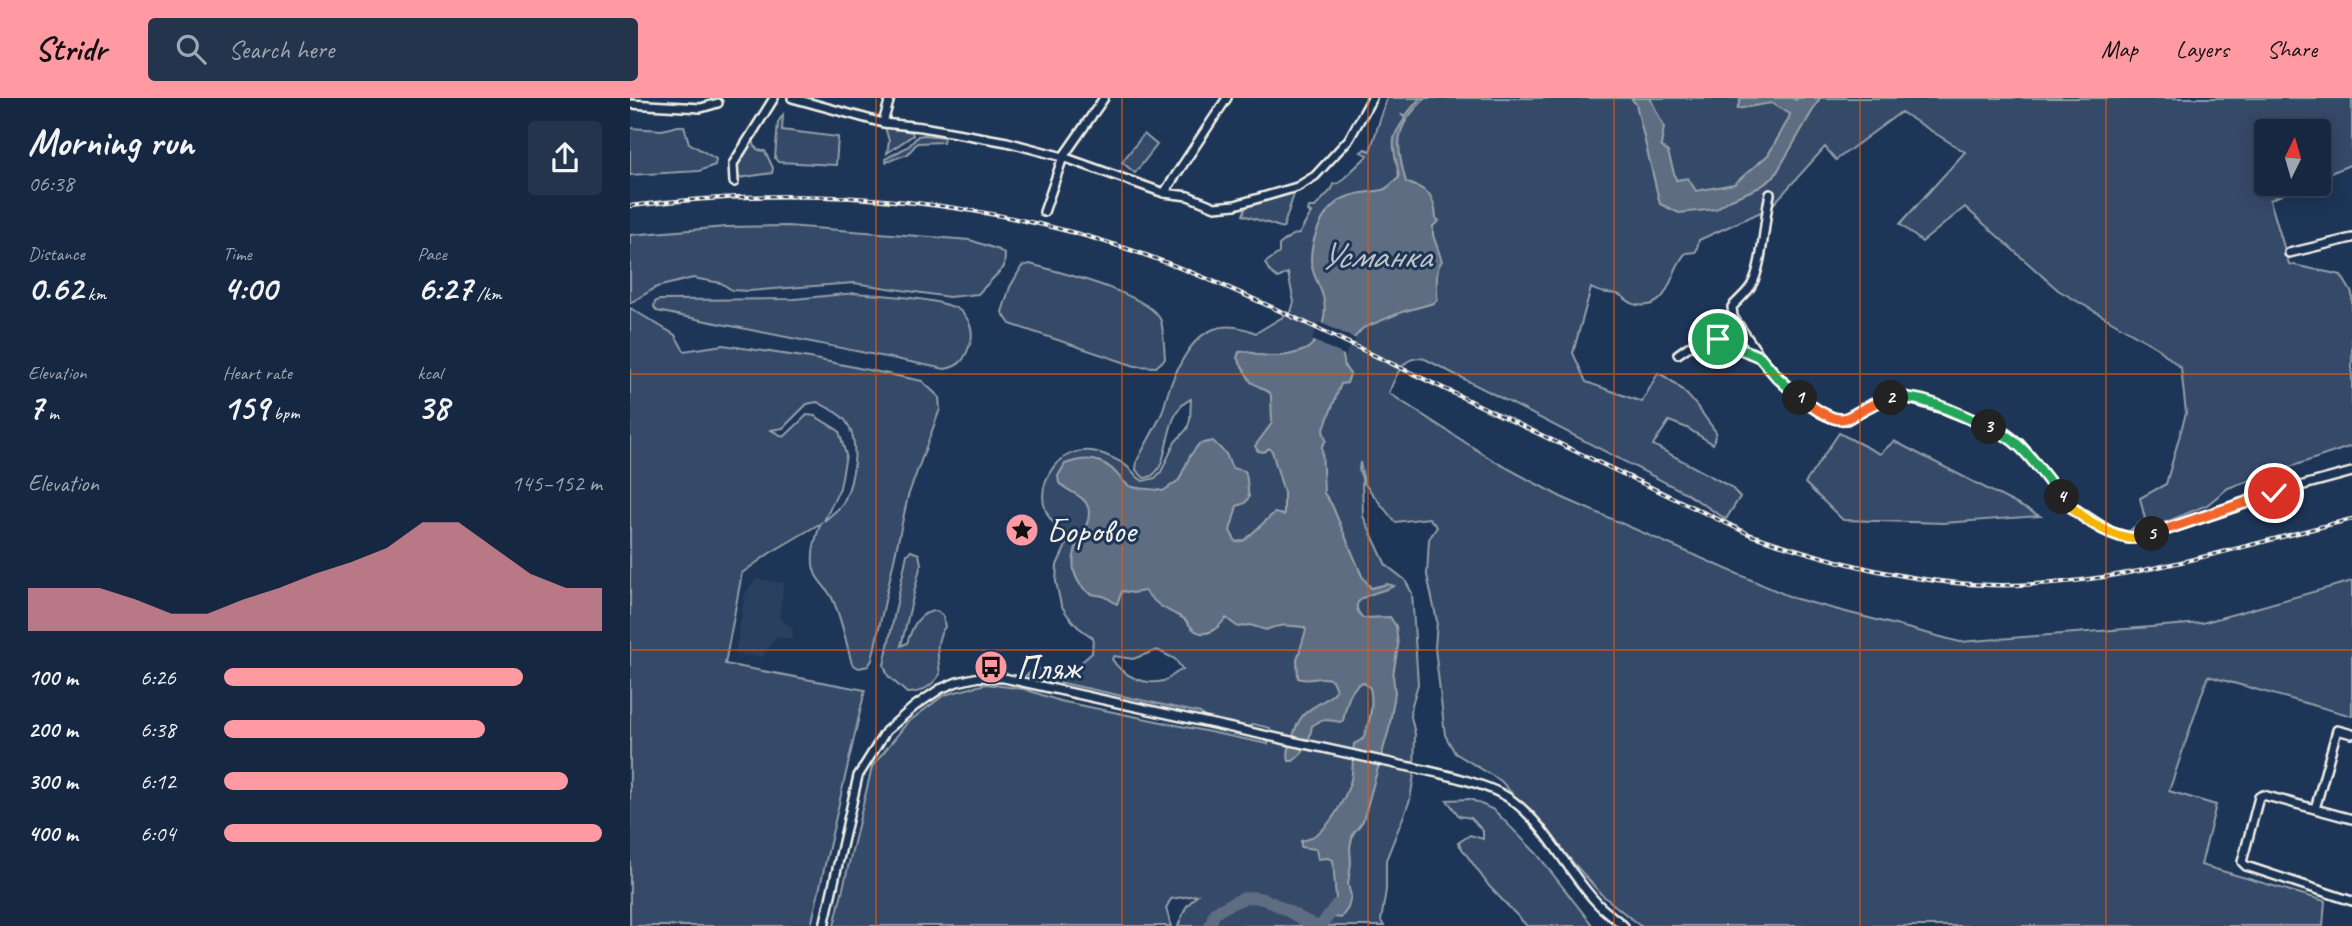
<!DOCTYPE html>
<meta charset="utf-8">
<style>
body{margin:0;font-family:Caveat,sans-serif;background:#23344c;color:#f1f3f6;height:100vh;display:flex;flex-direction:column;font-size:26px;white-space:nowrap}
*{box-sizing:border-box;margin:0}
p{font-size:23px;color:#9ea6b1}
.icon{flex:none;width:38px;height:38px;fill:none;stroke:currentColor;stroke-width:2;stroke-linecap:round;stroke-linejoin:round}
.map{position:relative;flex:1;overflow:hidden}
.side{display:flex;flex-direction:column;background:#162841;width:630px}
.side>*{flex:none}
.needle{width:46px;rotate:5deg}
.buttons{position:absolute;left:1624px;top:21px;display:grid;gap:14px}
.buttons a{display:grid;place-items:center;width:77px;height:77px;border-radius:7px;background:#162841;box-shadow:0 4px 18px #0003,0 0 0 2px #35445a;font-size:35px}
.pin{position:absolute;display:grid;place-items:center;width:60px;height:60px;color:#fff;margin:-30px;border:4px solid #fff;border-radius:50%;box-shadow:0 2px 7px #0007}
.km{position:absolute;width:35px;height:35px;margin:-18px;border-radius:50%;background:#222;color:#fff;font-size:19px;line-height:35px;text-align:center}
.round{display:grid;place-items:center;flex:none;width:74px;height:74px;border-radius:7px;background:#23344c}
.summary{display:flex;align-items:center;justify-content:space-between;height:119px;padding:0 28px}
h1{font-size:38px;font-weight:800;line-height:52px}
.figures{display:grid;grid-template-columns:repeat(3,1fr);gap:10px;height:119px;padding:7px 28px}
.figures div{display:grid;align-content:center}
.figures b{font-size:35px;font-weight:800}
.figures small{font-size:19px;font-weight:400}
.figures p{font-size:19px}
.chart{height:196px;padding:14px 28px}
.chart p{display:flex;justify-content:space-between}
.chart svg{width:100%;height:126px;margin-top:7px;fill:#ff9aa2;opacity:.7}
ul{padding:0 28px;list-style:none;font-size:23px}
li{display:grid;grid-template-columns:112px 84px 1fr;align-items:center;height:52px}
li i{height:18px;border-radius:9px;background:#ff9aa2}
header{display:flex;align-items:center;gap:42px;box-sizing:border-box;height:98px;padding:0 35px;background:#ff9aa2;color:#111}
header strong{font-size:33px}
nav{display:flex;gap:38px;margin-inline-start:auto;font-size:24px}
.search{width:490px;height:63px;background:#23344c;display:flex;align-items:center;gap:18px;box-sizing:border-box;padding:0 24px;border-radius:7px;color:#9ea6b1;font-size:26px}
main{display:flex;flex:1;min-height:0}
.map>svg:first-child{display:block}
</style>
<header>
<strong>Stridr</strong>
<div class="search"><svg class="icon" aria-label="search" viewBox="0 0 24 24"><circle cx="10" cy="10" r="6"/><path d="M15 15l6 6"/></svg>Search here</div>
<nav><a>Map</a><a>Layers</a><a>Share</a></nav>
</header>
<main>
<section class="side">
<div class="summary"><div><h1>Morning run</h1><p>06:38</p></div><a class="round"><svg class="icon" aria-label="share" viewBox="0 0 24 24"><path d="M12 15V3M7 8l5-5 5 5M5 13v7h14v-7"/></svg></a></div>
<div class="figures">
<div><p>Distance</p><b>0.62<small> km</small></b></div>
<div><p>Time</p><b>4:00</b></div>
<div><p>Pace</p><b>6:27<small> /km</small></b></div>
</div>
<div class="figures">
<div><p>Elevation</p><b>7<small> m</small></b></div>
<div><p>Heart rate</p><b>159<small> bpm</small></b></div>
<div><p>kcal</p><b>38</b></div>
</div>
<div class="chart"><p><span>Elevation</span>145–152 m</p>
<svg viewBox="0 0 160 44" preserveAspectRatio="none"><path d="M0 44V29L10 29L20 29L30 33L40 38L50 38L60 33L70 29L80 24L90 20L100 15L110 6L120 6L130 15L140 24L150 29L160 29V44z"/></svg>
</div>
<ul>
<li><b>100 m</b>6:26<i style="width:79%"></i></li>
<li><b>200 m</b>6:38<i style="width:69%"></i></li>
<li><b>300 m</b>6:12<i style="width:91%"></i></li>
<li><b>400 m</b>6:04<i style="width:100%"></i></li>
</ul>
</section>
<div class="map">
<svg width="1722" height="828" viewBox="0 0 1722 828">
<rect width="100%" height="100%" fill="#1d3557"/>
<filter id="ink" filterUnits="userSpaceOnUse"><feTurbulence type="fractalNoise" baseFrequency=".0143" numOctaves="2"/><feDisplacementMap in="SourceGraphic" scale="14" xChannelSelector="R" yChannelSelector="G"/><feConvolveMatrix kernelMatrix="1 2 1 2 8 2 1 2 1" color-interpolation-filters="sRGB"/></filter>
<g filter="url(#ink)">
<path fill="#2a4060" d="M126,481l28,4 -5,35 14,10 -1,11 -16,-2 -14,20 -27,-3 10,-61z"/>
<path fill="#354a67" stroke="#949ea8" stroke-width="2" fill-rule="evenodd" d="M757,0h965v66l-33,14v-47h-53v53h40l-36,16 19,64 52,11 11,18v153l-124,42 -21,17 -43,18 -35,8 16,-12 -5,-21 26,-14 20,-71 -5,-45 -22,-19 -101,-59 -93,-83 -43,35 -22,-18 65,-72 -64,-40 -65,48 -11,-13 -55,61 -71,32 -3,12 -10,1c-18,17 -13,57 -49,52 -9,-2 -13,-9 -20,-11 -11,-2 -16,0 -26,-6l-18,65 13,29 56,20 16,-29c26,12 41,36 58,59l-3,12 -26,-16 -18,-7 -16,24 78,42 9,10 -14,22 -42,-27 -259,-133c-23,-5 -29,17 -36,34l105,68 67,36 232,101 167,44 242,-19 150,-42v135l-144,-40 -39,115 47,14 -15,60 124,36 -2,25h-683l-39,-32 -100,-113 -46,-28 -10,-18 -10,-87 2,-27 -10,-46 2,-36 8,-12 -8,-9 -34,4 -31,-39 -4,-21 -1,8 3,8 1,38 23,49 19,15 7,13 6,91 -8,28 5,22 -1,41 -4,25 -24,60v30l-5,31 3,5h-206l8,-19 11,-12 -26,4 -5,9 5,18h-337l38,-159 35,-44 37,-28 42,-11 38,5 36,12 208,43 2,-16 -17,-4 -6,4 -37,-5 -10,-10 -174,-38 12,-7 31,5 23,-20 1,-15 -15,-11 -10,-11 -7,-11 -5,-23 1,-17 13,-28 -2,-4c-48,-22 -20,-92 29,-81 11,3 26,10 34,18 5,5 6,8 12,11l12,-3 6,-6 14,-30 12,-13 3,-9 1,-21c-32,14 -17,78 -47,79l-8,-8 1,-9c8,-16 18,-32 25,-48 3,-9 5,-18 8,-26 16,-42 38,-75 86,-54l35,-21 3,-10 -6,-29 -10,5 -8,-6 -5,-9 14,-10v-8l13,-10 7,-1 12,-21 -3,-2 1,-4h6l17,-18 1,-5 6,-1 29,-28 -7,-3 4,-3 5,2zM527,552l18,9 8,11c-8,1 -12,9 -20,11 -18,5 -42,-6 -51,-22l2,-3 19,3z
M153,17l-1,15 56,7 -2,28 -58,-3 -3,-4 3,-36z
M48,28h6l5,17 27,16 -1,6 -16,6 -69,4v-47l32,2z
M255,29l27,5 1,3 -26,18 2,-12z
M126,32l2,5 -4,5c-1,7 3,11 11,11l8,17 -1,5 -34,5 -2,-14z
M514,36l13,11 -22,28 -13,-11z
M294,37l20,2 -1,5 -26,1 -9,11 -22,8 -1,-3 24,-13 9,-10z
M665,93l-12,37 -40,-13 4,-11z
M157,128l183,14 29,10 6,5 -1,12 -26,27 -29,3 -95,-14 -106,8 -16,-1 -11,-7 -28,-5 -36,9 -27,16v-68l96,-8z
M400,166c28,8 121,30 131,57 3,12 3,26 4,38l-9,8 -21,-1 -125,-42 -8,-12 8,-25 12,-21z
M226,195c22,2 86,5 103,17 10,7 16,22 11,34 -5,15 -9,22 -25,25l-288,-58 -3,-4 1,-5 4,-2 135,-1z
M0,210l45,27 9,16 39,-6 87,13 112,23 17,16 1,12 -32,87 -36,164 -4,6 -9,2 -7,-4c-6,-22 -10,-44 -19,-64 -4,-9 -11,-15 -16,-23 -9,-16 -2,-39 4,-54l-51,30 -28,20 -17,91 140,26 -54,236h-181zM187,304c10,5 21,10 28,18 16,20 9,60 -1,81 -4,8 -13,14 -20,20l16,-33 6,-33 -7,-24 -24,-15 -8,-1 -23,22 -13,-7 12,-2 24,-24z
M1209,335l41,21 14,-13 146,75 -96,7 -101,-3 -38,-37z
M281,453l8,3 2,10 -20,82 6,-3c5,-15 11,-32 30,-32l6,5 2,11c-11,14 -7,29 -5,47 -7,11 -18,19 -33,19l-19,-17 -4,-11 23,-111z
M840,701l24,11 43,44 56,72h-66l-38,-40 -31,-43 12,-8 13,4v-8l-12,-13 -12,-2 -12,-16z"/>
<path fill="#5e6d82" stroke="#9aa2ab" stroke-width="2" d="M790,0h6c-33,29 -30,46 -20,84 23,9 28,11 30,36l3,3 -6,5v9l9,26c-8,10 -4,27 -5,39l-3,3 -32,9 -39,16 -21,23 3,16 5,7 -3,9 -6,1 -18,47 3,9 -4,6 2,47 8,12 30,71 9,12 16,-4 7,2c-10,7 -53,9 -31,32l27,-1 6,9 2,20 -5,29 2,18 -6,36 -26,92 -10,13 -3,13 1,16 -3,21 3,12 -3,12 -7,10 -14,-2 9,-16 -3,-40 -6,-2 -9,1 -2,-10 -15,-2v-6c25,-5 41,-35 49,-58 4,-11 2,-27 4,-39l9,-5c7,-17 11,-33 7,-51l-7,-6c-14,5 -17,25 -20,39l-3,1c-11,-2 -18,-4 -28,4 -3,15 -5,25 -19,35h-4c-2,-8 0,-14 3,-22 10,-33 17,-26 41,-45l3,-4 -4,-10c-12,-6 -22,3 -34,-2l-1,-18 9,-30 -2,-3c-15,-1 -23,-4 -38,3l-16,-5 -12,2 -12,-9c-7,9 -20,22 -33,11 -5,-4 -5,-9 -12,-12 -15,-7 -26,-13 -36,-26l-13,2 -10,-2 -5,13c-5,-2 -9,-7 -14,-8 -5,-2 -10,0 -15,-4 -21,-16 -16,-40 -6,-59 5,-8 9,-17 6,-26 -4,-12 -20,-15 -29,-24l-1,-7 7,-12c21,-7 37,-7 52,10 4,5 7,9 13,12 8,4 22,2 33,5l16,-11 11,-24 9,-12 14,-3 13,13 6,14 13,3c3,6 2,18 4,26l-4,6 -8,3 -7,25 6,11 9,-2 29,-27 10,2v-22l-12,-42 -3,-3 -5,4 -6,-1 -3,-5 17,-23 -1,-27 -1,-3 -19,-11 -14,-24 2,-6c7,-2 13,1 21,3 14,2 29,1 42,-4 17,-5 25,-34 22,-50 -2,-14 -13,-26 -13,-41 0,-16 7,-37 18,-50 15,-18 33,-16 53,-20 6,-1 11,-9 17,-12 -1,-14 -7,-26 -5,-39 1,-7 8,-15 11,-21l-3,-3h4z
M1001,0h19l14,29 -3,19 7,6 8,28 12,-2 8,13 38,-7 34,-29 20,-35 2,-6 -19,-11 -34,6 4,-11h51l4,2 2,-2h22l-46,79 -14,10 -31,13 -13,9 -37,4 -19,-9 -24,-100z"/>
<path fill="#1d3557" d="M689,224l37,17 -10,13v4l-34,-16z"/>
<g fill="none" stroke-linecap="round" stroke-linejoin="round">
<path stroke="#5e6d82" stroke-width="12" d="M580,828l5,-14c10,-4 20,-12 31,-14 20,-5 50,20 70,28
M691,828l15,-21"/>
<defs>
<path id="minor" d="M162,0l91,25 39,4 85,15 56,15 101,36 24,3 27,11 20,-2 62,-18 18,-11 34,-37 23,-41
M0,6l71,4 17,-5
M253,25l7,-25
M104,84l-1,-18 41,-66
M534,95l63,-95
M414,114l19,-55 41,-59
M1659,155l63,-15
M1048,256l10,-7 30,-8 7,2 35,16 37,39 24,17 15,6 11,1 31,-19 26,-4 42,13 60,23 13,10 49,61 43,28 21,6 25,-5 117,-40 78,-21
M1130,258l-27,-39 -1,-10c6,-7 14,-13 19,-21 12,-19 13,-67 19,-92
M1685,711l22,-79 15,4
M1722,721l-89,-24 -4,2 -17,65 4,4 106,35
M194,828l34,-150 28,-45 29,-25 25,-17 17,-7 22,-5 25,1 401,88c29,6 85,17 108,35 36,27 55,73 86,104 8,8 17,14 25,21"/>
</defs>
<use href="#minor" stroke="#f4f1e8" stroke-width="12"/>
<use href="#minor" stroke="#1d3557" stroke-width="7"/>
<defs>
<path id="rail" d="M0,108c150,-18 298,-13 445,27 101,27 193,72 288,117 130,61 258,124 388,185 78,26 158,48 240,50 122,3 243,-37 361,-66"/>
</defs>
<use href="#rail" stroke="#f4f1e8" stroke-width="4.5"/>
<use href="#rail" stroke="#1d3557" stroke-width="2" stroke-dasharray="5" stroke-linecap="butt"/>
</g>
</g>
<g fill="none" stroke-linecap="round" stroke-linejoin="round" filter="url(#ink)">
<defs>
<path id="split-1" d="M1088,241l42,18 17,20 23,21"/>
<path id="split-2" d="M1170,300c54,40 41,13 91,0"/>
<path id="split-3" d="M1261,300c32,-4 69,17 98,29"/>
<path id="split-4" d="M1359,329c36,14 48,42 73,70"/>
<path id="split-5" d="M1432,399c15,18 43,37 67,41 7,1 16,-3 23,-4"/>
<path id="split-6" d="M1522,436l98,-33"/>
<path id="split-7" d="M1620,403l24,-8"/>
</defs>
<use href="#split-1" stroke="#fff" stroke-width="14"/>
<use href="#split-2" stroke="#fff" stroke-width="14"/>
<use href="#split-3" stroke="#fff" stroke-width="14"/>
<use href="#split-4" stroke="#fff" stroke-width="14"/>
<use href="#split-5" stroke="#fff" stroke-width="14"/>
<use href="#split-6" stroke="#fff" stroke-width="14"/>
<use href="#split-7" stroke="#fff" stroke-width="14"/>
<use href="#split-1" stroke="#22a559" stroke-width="9"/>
<use href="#split-2" stroke="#f0652b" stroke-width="9"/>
<use href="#split-3" stroke="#22a559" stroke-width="9"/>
<use href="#split-4" stroke="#22a559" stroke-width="9"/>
<use href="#split-5" stroke="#f5b400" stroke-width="9"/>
<use href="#split-6" stroke="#f0652b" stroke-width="9"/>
<use href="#split-7" stroke="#f5b400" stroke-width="9"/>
</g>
<path fill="none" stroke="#e8590c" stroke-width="2" stroke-opacity="0.55" d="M246,0v828M492,0v828M738,0v828M984,0v828M1230,0v828M1476,0v828M0,276h1722M0,552h1722"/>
<defs>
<symbol id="sight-disc" viewBox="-11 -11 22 22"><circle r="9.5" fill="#ff9aa2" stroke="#1d3557"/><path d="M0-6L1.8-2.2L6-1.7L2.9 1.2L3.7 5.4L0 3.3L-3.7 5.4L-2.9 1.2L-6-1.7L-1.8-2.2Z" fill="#111"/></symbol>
<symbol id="bus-disc" viewBox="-11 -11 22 22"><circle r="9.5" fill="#ff9aa2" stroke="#1d3557"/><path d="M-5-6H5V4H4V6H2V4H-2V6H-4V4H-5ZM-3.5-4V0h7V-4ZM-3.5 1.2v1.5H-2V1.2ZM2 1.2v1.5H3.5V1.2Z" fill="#111"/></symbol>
</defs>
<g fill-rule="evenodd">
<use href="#sight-disc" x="373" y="413" width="38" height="38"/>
<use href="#bus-disc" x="342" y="550" width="38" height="38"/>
</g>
<g text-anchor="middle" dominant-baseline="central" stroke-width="6" stroke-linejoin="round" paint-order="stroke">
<g font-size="35" fill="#f4f1e8" stroke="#1d3557" text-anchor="start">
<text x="416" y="432">Боровое</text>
<text x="386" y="569">Пляж</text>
</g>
<g font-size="37" font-style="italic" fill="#c0c3c4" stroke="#1d3557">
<text x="745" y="157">Усманка</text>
</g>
</g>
</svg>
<div class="buttons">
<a><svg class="needle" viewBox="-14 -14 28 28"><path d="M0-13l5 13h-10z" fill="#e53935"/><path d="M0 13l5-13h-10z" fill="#9ea6b1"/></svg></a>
</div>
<div class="pin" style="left:1088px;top:241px;background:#1e9e55"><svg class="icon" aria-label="arrive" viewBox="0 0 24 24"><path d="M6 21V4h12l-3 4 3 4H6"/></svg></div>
<div class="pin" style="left:1644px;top:395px;background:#d93025"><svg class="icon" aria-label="check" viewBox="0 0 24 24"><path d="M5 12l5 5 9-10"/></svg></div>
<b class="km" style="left:1170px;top:300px">1</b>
<b class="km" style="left:1261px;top:300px">2</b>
<b class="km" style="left:1359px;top:329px">3</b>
<b class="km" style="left:1432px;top:399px">4</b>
<b class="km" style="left:1522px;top:436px">5</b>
</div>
</main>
